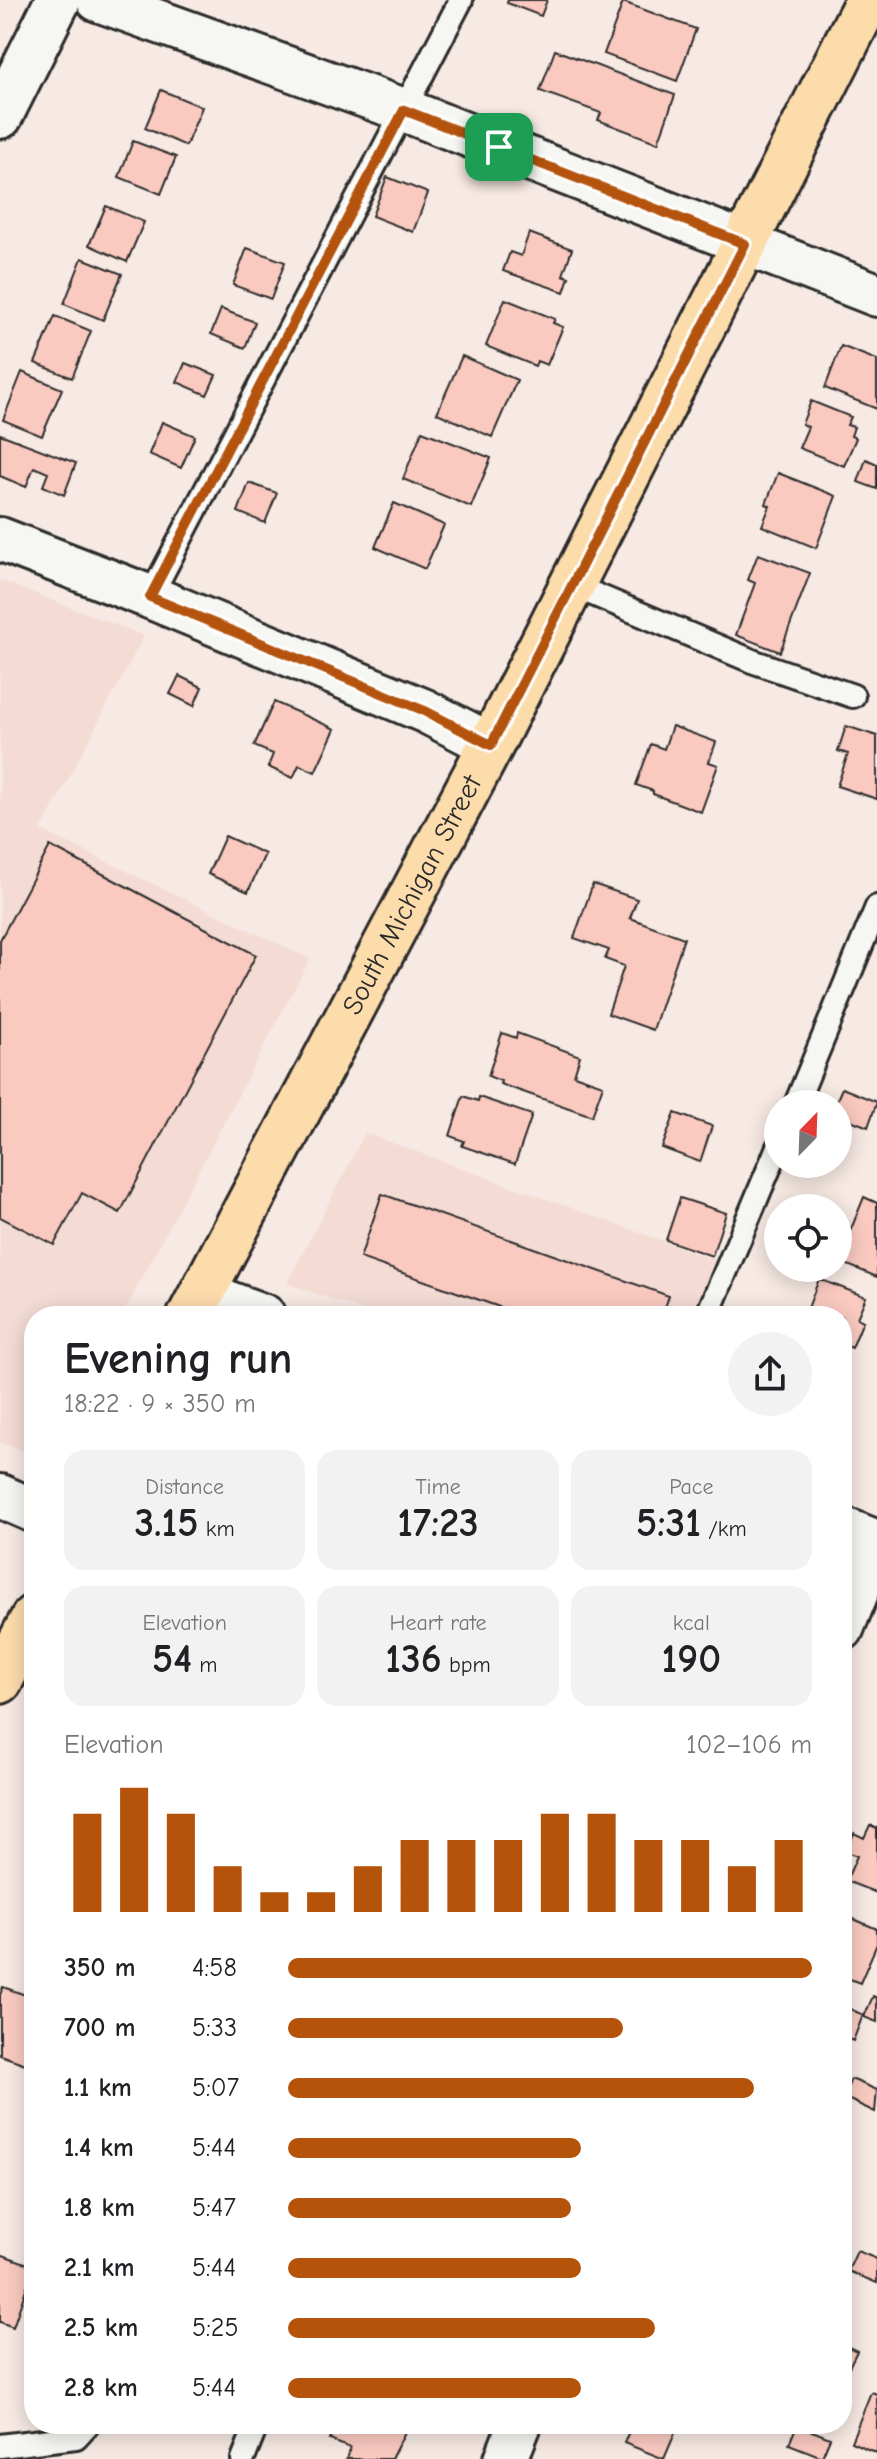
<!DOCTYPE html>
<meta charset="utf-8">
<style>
body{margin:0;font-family:"Comic Neue",sans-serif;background:#f2f2f2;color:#202124;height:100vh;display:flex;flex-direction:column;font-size:30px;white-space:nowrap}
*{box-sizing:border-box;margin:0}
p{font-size:26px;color:#757577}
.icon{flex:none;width:44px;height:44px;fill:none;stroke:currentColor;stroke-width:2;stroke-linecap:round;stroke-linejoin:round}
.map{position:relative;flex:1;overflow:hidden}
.side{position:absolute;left:24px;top:1306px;width:828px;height:1128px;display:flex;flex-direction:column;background:#fff;border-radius:32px;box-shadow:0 4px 20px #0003}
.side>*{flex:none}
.needle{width:52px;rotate:23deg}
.controls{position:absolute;left:764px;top:1090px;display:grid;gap:16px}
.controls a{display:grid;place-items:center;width:88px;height:88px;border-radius:50%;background:#fff;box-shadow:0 4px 20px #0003;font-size:40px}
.pin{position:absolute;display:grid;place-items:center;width:68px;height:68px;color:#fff;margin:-34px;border-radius:16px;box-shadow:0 4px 12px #0006}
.round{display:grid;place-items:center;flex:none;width:84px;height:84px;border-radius:42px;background:#f2f2f2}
.head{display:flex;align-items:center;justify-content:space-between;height:136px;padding:0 40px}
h1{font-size:44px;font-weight:800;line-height:60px}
.stats{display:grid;grid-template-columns:repeat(3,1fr);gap:12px;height:136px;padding:8px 40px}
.stats div{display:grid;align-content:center;border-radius:20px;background:#f2f2f2;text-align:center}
.stats b{font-size:40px;font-weight:800}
.stats small{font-size:22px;font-weight:400}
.stats p{font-size:22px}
.chart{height:224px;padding:16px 40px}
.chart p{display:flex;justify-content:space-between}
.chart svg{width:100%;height:144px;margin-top:8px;stroke:#b45309;stroke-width:6}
ul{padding:0 40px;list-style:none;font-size:26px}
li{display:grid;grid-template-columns:128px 96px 1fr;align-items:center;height:60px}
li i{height:20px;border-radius:10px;background:#b45309}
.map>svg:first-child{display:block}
</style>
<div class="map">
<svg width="877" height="2459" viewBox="0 0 877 2459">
<rect width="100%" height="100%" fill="#f7e9e3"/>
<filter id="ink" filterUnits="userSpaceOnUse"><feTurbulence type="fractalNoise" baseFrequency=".0125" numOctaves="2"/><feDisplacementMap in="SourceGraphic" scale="16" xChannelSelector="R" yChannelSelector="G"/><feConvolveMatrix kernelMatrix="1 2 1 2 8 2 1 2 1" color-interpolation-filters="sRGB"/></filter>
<g filter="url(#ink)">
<path fill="#f4dcd5" d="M0,580l144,56 -103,194 269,129 -188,357h-88v139l-34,-13z
M365,1133l350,127 -22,56h-316l-90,-33z"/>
<path fill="#facac0" stroke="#2b2b2b" stroke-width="2" d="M508,0h39l-6,16 -34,-13z
M623,2l73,27 -19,52 -73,-27z
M555,50l120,45 -17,48 -60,-23 3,-7 -61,-22z
M161,90l41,17 -16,39 -41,-18z
M133,141l43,16 -15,37 -42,-17z
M387,177l41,16 -15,39 -41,-16z
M106,206l38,16 -17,40 -38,-17z
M529,233l43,16 -9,26 6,2 -5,15 -61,-21 7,-19 11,4z
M247,248l38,14 -14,37 -38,-14z
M82,258l40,16 -19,46 -39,-16z
M505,299l50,20 -2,4 10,4 -16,38 -10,-4 -2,5 -49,-20z
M221,309l34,13 -10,26 -34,-14z
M55,316l36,15 -19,47 -37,-15z
M841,346l36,14v49l-52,-21z
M462,356l55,24 -25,57 -55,-24z
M185,363l31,12 -9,20 -30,-13z
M22,372l40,17 -20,47 -39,-16z
M811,401l40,16 -4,8 7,2 -3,9 5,2 -12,28 -45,-18 9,-21 -6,-3z
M162,422l33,14 -14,32 -32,-14z
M422,431l69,27 -20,49 -68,-28z
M0,434l76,29 -12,32 -21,-9 5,-13 -14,-6 -8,20 -26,-11z
M866,459l11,5v25l-19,-7z
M778,473l58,23 -20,52 -54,-22 8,-20 -4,-2z
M249,483l28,10 -12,30 -27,-11z
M394,503l50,22 -19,44 -50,-22z
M758,554l52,19 -30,79 -44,-17 19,-52 -7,-3z
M179,676l23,11 -8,19 -24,-12z
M274,702l61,27 -20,43 -16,-7 -6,13 -25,-11 5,-13 -19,-8z
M672,726l44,16 -7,20 9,3 -17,47 -48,-18v-3l-17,-6 15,-41 13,5z
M846,726l31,10v63l-40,-13 11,-32 -10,-3z
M225,836l40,18 -17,38 -40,-18z
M50,846l206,109 -136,258 -38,-20 -28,52 -54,-28v-277z
M593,884l44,15 -7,19 54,20 -31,92 -45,-16 16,-48 -19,-7 4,-9 -35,-12z
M502,1033l14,5 1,-5 63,23 -6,19 29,10 -11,31 -92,-32 1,-3 -13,-5z
M842,1088l35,14 -9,25 -30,-12v-11h-3z
M463,1096l15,5 1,-4 53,18 -17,49 -53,-18 2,-5 -14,-5z
M675,1113l37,13 -12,36 -38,-14z
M382,1194l287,102 -7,20h-137l-165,-58z
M864,1197l13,6v74l-39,-16z
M680,1198l46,15 -14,43 -46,-16z
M819,1279l47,18 -9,21 6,3 -11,27 -5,-2 -2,5 -3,-1v-34h-37z
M870,1825l7,3v65l-31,-12 11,-25 -11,-4 8,-19 10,5z
M842,1914l35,15v15l-17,39 -18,-7z
M3,1987l31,11v69l-34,-12v-60z
M873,1996l4,2v24l-13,-5z
M846,2007l17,8 -10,26 -11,-5v-27l3,1z
M851,2079l26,11 -2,22 -32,-15z
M857,2251l20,8v24l-29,-12z
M0,2254l34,12 -21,61 -13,-5z
M842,2344l15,7 -9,18 -6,-2z
M871,2392l6,2v59l-26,-11z
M337,2424h68l-1,2 3,2 -16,31h-45l4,-11 -20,-8z
M632,2424h47l-15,35 -40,-16z
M797,2425l33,13 -8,19 -33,-13z"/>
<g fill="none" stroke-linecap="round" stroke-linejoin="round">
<defs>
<path id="service" d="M572,585l180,76 101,35
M150,597l311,-597
M796,1104l81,-197
M707,1316l71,-169
M0,2446l76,-9 12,-13
M243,2459l14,-35"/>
<path id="minor" d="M98,0l306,110 473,185
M0,539l150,58 275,114 66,34
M202,1293l62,23
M0,1496l34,15
M842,1528l35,14
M842,1629l35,-86
M506,2459l14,-35"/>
<path id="secondary" d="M0,116l58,-116"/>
<g id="primary">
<path id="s1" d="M190,1316l301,-571 377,-745"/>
<path d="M0,1681l34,-64"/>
</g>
</defs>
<use href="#service" stroke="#2b2b2b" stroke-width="28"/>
<use href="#minor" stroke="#2b2b2b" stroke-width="48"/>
<use href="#secondary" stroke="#2b2b2b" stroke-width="50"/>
<use href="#primary" stroke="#2b2b2b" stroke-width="50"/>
<use href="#service" stroke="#f6f6f2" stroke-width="22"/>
<use href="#minor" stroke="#f6f6f2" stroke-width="42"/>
<use href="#secondary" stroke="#f6f6f2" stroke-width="44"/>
<use href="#primary" stroke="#fddcac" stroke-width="44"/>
</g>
</g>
<g fill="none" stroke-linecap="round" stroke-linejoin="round" filter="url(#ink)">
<defs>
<path id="route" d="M404,110l341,134 -254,501 -66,-34 -275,-114z"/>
</defs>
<use href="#route" stroke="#fff" stroke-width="16"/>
<use href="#route" stroke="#b45309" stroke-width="10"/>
</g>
<g text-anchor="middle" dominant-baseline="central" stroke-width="7" stroke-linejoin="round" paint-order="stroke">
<g font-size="28" fill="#2b2b2b" stroke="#f6f6f2">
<text stroke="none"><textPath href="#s1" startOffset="476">South Michigan Street</textPath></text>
</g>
</g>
</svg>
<div class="controls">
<a><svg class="needle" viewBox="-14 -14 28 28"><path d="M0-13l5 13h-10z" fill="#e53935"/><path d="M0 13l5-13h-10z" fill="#757577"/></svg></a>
<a><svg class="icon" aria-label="locate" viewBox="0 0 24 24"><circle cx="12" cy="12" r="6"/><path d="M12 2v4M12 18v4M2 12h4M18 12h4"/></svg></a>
</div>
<div class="pin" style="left:499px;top:147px;background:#1e9e55"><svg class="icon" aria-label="arrive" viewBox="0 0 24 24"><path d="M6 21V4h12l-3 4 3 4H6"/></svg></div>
<section class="side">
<div class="head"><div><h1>Evening run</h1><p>18:22 · 9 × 350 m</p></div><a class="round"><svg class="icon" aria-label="share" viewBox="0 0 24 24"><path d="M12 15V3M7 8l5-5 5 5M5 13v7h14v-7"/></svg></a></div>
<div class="stats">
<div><p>Distance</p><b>3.15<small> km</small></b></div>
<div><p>Time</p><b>17:23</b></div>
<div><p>Pace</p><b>5:31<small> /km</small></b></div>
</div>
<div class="stats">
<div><p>Elevation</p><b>54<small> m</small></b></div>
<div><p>Heart rate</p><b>136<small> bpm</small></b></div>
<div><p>kcal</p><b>190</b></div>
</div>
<div class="chart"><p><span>Elevation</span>102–106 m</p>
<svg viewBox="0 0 160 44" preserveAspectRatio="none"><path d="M5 44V14M15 44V6M25 44V14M35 44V30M45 44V38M55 44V38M65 44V30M75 44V22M85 44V22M95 44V22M105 44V14M115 44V14M125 44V22M135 44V22M145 44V30M155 44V22"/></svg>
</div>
<ul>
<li><b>350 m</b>4:58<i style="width:100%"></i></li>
<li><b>700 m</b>5:33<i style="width:64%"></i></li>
<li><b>1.1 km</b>5:07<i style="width:89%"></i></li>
<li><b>1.4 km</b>5:44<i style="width:56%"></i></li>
<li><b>1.8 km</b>5:47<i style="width:54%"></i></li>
<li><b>2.1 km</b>5:44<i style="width:56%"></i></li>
<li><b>2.5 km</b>5:25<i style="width:70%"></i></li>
<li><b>2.8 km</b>5:44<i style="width:56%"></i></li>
</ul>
</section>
</div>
